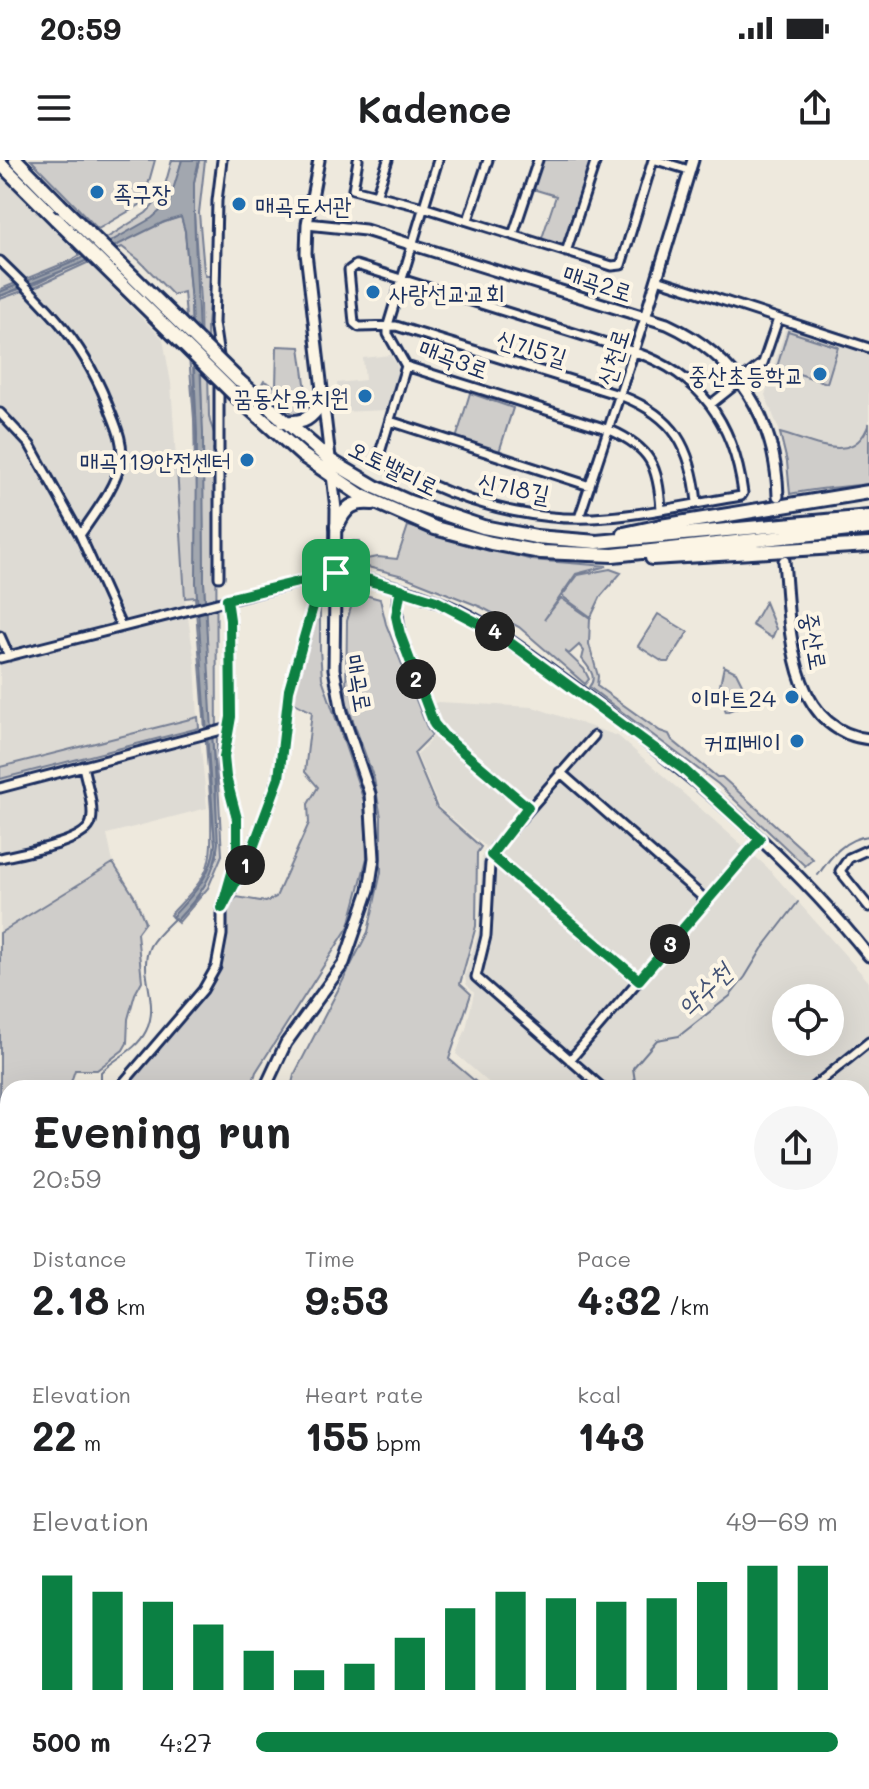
<!DOCTYPE html>
<meta charset="utf-8">
<style>
body{margin:0;font-family:Mali,"Poor Story",sans-serif;background:#f6f6f6;color:#202124;height:100vh;display:flex;flex-direction:column;font-size:30px;white-space:nowrap}
*{box-sizing:border-box;margin:0}
p{font-size:26px;color:#757577}
.icon{flex:none;width:44px;height:44px;fill:none;stroke:currentColor;stroke-width:2;stroke-linecap:round;stroke-linejoin:round}
.map{position:relative;flex:1;overflow:hidden}
.sheet{position:absolute;left:0px;top:920px;width:870px;height:710px;display:flex;flex-direction:column;background:#fff;border-radius:24px 24px 0 0;box-shadow:0 8px 32px #0002}
.sheet>*{flex:none}
.controls{position:absolute;left:772px;top:824px;display:grid;gap:16px}
.controls a{display:grid;place-items:center;width:72px;height:72px;border-radius:50%;background:#fff;box-shadow:0 8px 32px #0002;font-size:40px}
.pin{position:absolute;display:grid;place-items:center;width:68px;height:68px;color:#fff;margin:-34px;border-radius:16px;box-shadow:0 4px 12px #0006}
.km{position:absolute;width:40px;height:40px;margin:-20px;border-radius:50%;background:#222;color:#fff;font-size:22px;line-height:40px;text-align:center}
.round{display:grid;place-items:center;flex:none;width:84px;height:84px;border-radius:42px;background:#f6f6f6}
.summary{display:flex;align-items:center;justify-content:space-between;height:136px;padding:0 32px}
h1{font-size:44px;font-weight:800;line-height:60px}
.figures{display:grid;grid-template-columns:repeat(3,1fr);gap:12px;height:136px;padding:8px 32px}
.figures div{display:grid;align-content:center}
.figures b{font-size:40px;font-weight:800}
.figures small{font-size:22px;font-weight:400}
.figures p{font-size:22px}
.chart{height:224px;padding:16px 32px}
.chart p{display:flex;justify-content:space-between}
.chart svg{width:100%;height:144px;margin-top:8px;stroke:#0b8043;stroke-width:6}
ul{padding:0 32px;list-style:none;font-size:26px}
li{display:grid;grid-template-columns:128px 96px 1fr;align-items:center;height:60px}
li i{height:20px;border-radius:10px;background:#0b8043}
.status{display:flex;justify-content:space-between;align-items:center;height:56px;padding:0 40px;background:#fff;direction:ltr}
.status svg{height:22px;fill:currentColor}
header{display:flex;justify-content:space-between;align-items:center;height:104px;padding:0 32px;background:#fff;font-size:36px;font-weight:800}
.map>svg:first-child{display:block}
</style>
<div class="status"><b>20:59</b><svg viewBox="0 0 49 12"><path d="M0 12V9h3v3zM5 12V6h3v6zM10 12V3h3v9zM15 12V0h3v12zM26 1h20v11H26zM47 4h2v5h-2z"/></svg></div>
<header><svg class="icon" aria-label="menu" viewBox="0 0 24 24"><path d="M4 6h16M4 12h16M4 18h16"/></svg>Kadence<svg class="icon" aria-label="share" viewBox="0 0 24 24"><path d="M12 15V3M7 8l5-5 5 5M5 13v7h14v-7"/></svg></header>
<div class="map">
<svg width="869" height="1629" viewBox="0 0 869 1629">
<rect width="100%" height="100%" fill="#eee9dd"/>
<filter id="ink" filterUnits="userSpaceOnUse"><feTurbulence type="fractalNoise" baseFrequency=".0125" numOctaves="2"/><feDisplacementMap in="SourceGraphic" scale="16" xChannelSelector="R" yChannelSelector="G"/><feConvolveMatrix kernelMatrix="1 2 1 2 8 2 1 2 1" color-interpolation-filters="sRGB"/></filter>
<g filter="url(#ink)">
<path fill="#dedbd4" fill-rule="evenodd" d="M0,15l163,164 8,44 14,215 10,65 3,54 -198,50z
M789,168l80,26v67l-5,14 -11,11 -22,2 -51,-16 -15,-37 20,-65z
M391,195l8,14 -12,41 -47,2 -3,-29 28,-3 -2,-22z
M438,542l95,5 85,29 149,131 102,115v173l-7,6v-73h-367l-39,-34 10,-25 8,-36 -8,-9 -1,-9 14,-45 3,-74 4,-9 -47,-40 -22,-52 18,-20 -7,-8 -7,-20zM786,838h44v44h-44z
M199,568l8,80 -100,26 6,29 -113,70v-154z
M869,1192v116l-7,-6v-106z"/>
<path fill="#cfcdca" stroke="#757e94" stroke-width="2" d="M31,0h124l-12,43 -45,26z
M172,0h10c-4,13 -6,30 -12,42 -17,30 -136,78 -170,90l1,-3 71,-29 74,-47 16,-17z
M199,0h6l-6,53 5,58 2,5h5l-4,51 2,89c1,12 7,14 7,29l-3,4 3,19 1,295 5,92 -14,33 -30,35 -2,-2 22,-24 19,-40 -1,-76 -6,-66 -6,-133 -4,-281 -6,-88v-31z
M542,0h50l-29,87 -22,-6 15,-45 -23,-7z
M181,56l4,15 6,72 13,400 11,141c-3,32 -22,51 -43,73l-2,-2c42,-43 42,-46 41,-105l-16,-213 -10,1 -8,-130 18,-1 -1,-48 -10,-127 -11,3 -34,-35 -17,-13 -83,38 -39,14v-3l39,-14 113,-55z
M788,171l50,16 -11,36 -50,-16z
M277,186l23,1 9,65 -6,5 -11,-4 -32,-25 4,-7 12,6z
M470,233l43,15 -14,44 -43,-13z
M869,263v61c-27,3 -53,4 -79,10l-3,-32 -7,-29c32,8 75,34 89,-10z
M408,366l124,34 75,6 -31,8 -32,46 17,-22 29,20 -1,26 9,32 -1,10 63,45 9,3 3,6 45,37h5l91,82 -8,7 -87,-82 -129,-97c9,-10 0,-19 -7,-28l2,-8 -5,-6 -10,9 -4,-3 19,18 5,10 -4,5 -66,-57 -38,-20 -78,-31 -43,-11 -8,-4 1,-20h6l1,19 18,-3 19,2z
M610,409l11,4 -20,23 -10,21 -29,-21 16,-21z
M320,432v57l2,29 43,126 2,54 -18,68 -93,146 -5,16h-129l95,-112 8,-67 12,-12 29,5 10,-5 33,-74 -1,-19 10,-17 -13,-15 7,-60 -22,-11 1,-11z
M361,434l19,5 6,25 42,106 4,5 -18,18 23,55 44,39 -4,6 -1,73 -16,58 11,10 -22,65 34,29h-192l3,-13 74,-143 13,-60v-55l-7,-38 -28,-78 1,-80 7,-24z
M765,442l11,27 -4,9 -20,-13z
M658,454l30,18 -19,30h-6l-25,-16z
M724,506l12,6 9,18 -9,18 -10,4 -7,-22z
M198,557l1,11 -199,51v-12z
M113,703l21,33 11,26 -8,11 5,48 -7,13 -7,25 -1,24 -4,7 -26,20h-22l-6,18h-61v416l-8,12v-583z
M869,997v183l-7,4v-181z
M862,1320l7,1v308h-869v-28l8,-19v40h854z"/>
<path fill="#a2a7af" stroke="#6c778f" stroke-width="2" d="M182,0h17l-5,22v31l9,220 1,149 14,261c-3,33 -19,54 -42,78l-4,-4c21,-22 40,-41 43,-73l-19,-261 1,-149 -6,-131 -6,-72 -4,-14 -17,5 -85,42 -79,32v-4l76,-31 76,-43 17,-15z"/>
<g fill="none" stroke-linecap="round" stroke-linejoin="round">
<path stroke="#6c778f" stroke-width="2" d="M818,715c13,-19 27,-37 51,-39
M101,928v-16c15,-15 35,-21 45,-41 15,-29 -9,-58 4,-85 6,-11 16,-19 25,-28
M636,928l-3,-20 24,-28 22,-4 51,-40 15,-19 17,-28 36,-47
M0,1028l8,4"/>
<defs>
<path id="street" d="M358,0l-5,29 70,18 189,59 9,-1 32,-105
M438,0l-50,165v9l18,32 204,64c41,18 48,36 51,79
M656,0l33,10
M377,33l11,-33
M468,60l20,-60
M513,75l25,-75
M566,92l30,-92
M0,101c51,49 86,84 111,152 6,15 13,31 10,47 -5,27 -26,53 -41,75l41,91
M657,119l212,69
M220,203l-6,-40 1,-31 2,-91 5,-41
M406,206l-27,90c11,13 33,20 48,27 55,25 119,40 180,34 44,-3 89,-14 134,-21l2,-3c-9,-68 -41,-118 -108,-141l-279,-87 -7,5 5,53 5,4 37,-1 226,70c53,21 69,51 75,106
M219,220v197
M711,244l52,-41 15,-44
M0,253l30,32 50,90
M390,261l200,65
M579,358l66,-200
M401,429l-4,14 3,31 34,90 9,11 85,72
M0,476l9,20
M0,498l336,-85
M594,576l-99,112 -5,16 -4,72 -10,41 124,109
M560,612l147,129
M0,628l229,-60
M869,689l-20,9 -9,13 29,36
M491,695l148,125
M0,698c20,-5 86,-15 91,-36 4,-15 -5,-40 -8,-56
M225,743l26,-50 28,-75 10,-88 33,-115
M570,900l190,-221
M119,928l84,-98 13,-23 6,-32v-27l15,-53v-36l-11,-42 -2,-20 7,-40 -1,-97 -3,-21
M812,928l57,-46
M0,1021h8"/>
<path id="secondary" d="M307,64l58,6 302,94c70,32 109,95 111,172
M645,158l48,-158
M784,401c6,62 3,169 85,178
M336,413c41,8 83,19 121,37 44,21 82,52 121,80 106,78 209,163 291,266
M265,928l21,-45 58,-80 25,-73 5,-32 -4,-64 -28,-82 -8,-43 2,-160 -30,-256 1,-29 12,-64
M0,1475l8,-10"/>
<path id="highway" d="M16,0l43,44
M0,3l56,56
M239,221l92,80 44,26 34,15 74,25 53,10 61,5 272,-25
M234,234l68,61 60,41 73,32 56,15 50,9 72,3 256,-27
M283,262c22,2 28,-4 39,-20
M337,366c8,-19 16,-25 36,-23
M624,374l37,-8 208,-34
M652,398l217,-13"/>
</defs>
<use href="#street" stroke="#1b2f5e" stroke-width="13"/>
<use href="#secondary" stroke="#1b2f5e" stroke-width="15"/>
<use href="#highway" stroke="#1b2f5e" stroke-width="18"/>
<use href="#street" stroke="#fcf5e5" stroke-width="7"/>
<use href="#secondary" stroke="#fcf5e5" stroke-width="9"/>
<use href="#highway" stroke="#fcf5e5" stroke-width="12"/>
<defs>
<path id="highway-bridge" d="M59,44l180,177
M56,59l178,175"/>
</defs>
<use href="#highway-bridge" stroke="#1b2f5e" stroke-width="18" stroke-linecap="butt"/>
<use href="#highway-bridge" stroke="#fcf5e5" stroke-width="12"/>
</g>
</g>
<g fill="none" stroke-linecap="round" stroke-linejoin="round" filter="url(#ink)">
<defs>
<path id="route" d="M336,413l-109,26 3,21 1,97 -7,40 2,20 11,42v36l-15,53 29,-55 28,-75 10,-88 33,-115 14,-2 65,16 -5,27 4,18 34,90 9,11 85,72 -37,48 148,125 121,-141 -77,-70 -186,-136 -61,-32 -66,-21 -34,-7"/>
</defs>
<use href="#route" stroke="#fff" stroke-width="16"/>
<use href="#route" stroke="#0b8043" stroke-width="10"/>
</g>
<g fill="#1f6fb2" stroke="#fcf5e5" stroke-width="3">
<circle cx="97" cy="32" r="8"/>
<circle cx="239" cy="44" r="8"/>
<circle cx="373" cy="132" r="8"/>
<circle cx="820" cy="214" r="8"/>
<circle cx="365" cy="236" r="8"/>
<circle cx="247" cy="300" r="8"/>
<circle cx="792" cy="537" r="8"/>
<circle cx="797" cy="581" r="8"/>
</g>
<g text-anchor="middle" dominant-baseline="central" stroke-width="8" stroke-linejoin="round" paint-order="stroke">
<g font-size="24" fill="#1b2f5e" stroke="#fcf5e5" text-anchor="end">
<text x="113" y="32" text-anchor="start">족구장</text>
<text x="255" y="44" text-anchor="start">매곡도서관</text>
<text x="389" y="132" text-anchor="start">사랑선교교회</text>
<text x="804" y="214">중산초등학교</text>
<text x="349" y="236">꿈동산유치원</text>
<text x="231" y="300">매곡119안전센터</text>
<text x="776" y="537">이마트24</text>
<text x="781" y="581">커피베이</text>
</g>
<g font-size="24" fill="#1b2f5e" stroke="#fcf5e5">
<text transform="translate(598 122) rotate(18)">매곡2로</text>
<text transform="translate(532 187) rotate(17)">신기5길</text>
<text transform="translate(612 197) rotate(-73)">신천로</text>
<text transform="translate(454 198) rotate(20)">매곡3로</text>
<text transform="translate(394 307) rotate(26)">오토밸리로</text>
<text transform="translate(514 327) rotate(11)">신기8길</text>
<text transform="translate(815 481) rotate(80)">중산로</text>
<text transform="translate(360 523) rotate(80)">매곡로</text>
</g>
<g font-size="26" font-style="italic" fill="#445376" stroke="#fcf5e5">
<text transform="translate(704 829) rotate(-44)">약수천</text>
</g>
</g>
</svg>
<div class="controls">
<a><svg class="icon" aria-label="locate" viewBox="0 0 24 24"><circle cx="12" cy="12" r="6"/><path d="M12 2v4M12 18v4M2 12h4M18 12h4"/></svg></a>
</div>
<div class="pin" style="left:336px;top:413px;background:#1e9e55"><svg class="icon" aria-label="arrive" viewBox="0 0 24 24"><path d="M6 21V4h12l-3 4 3 4H6"/></svg></div>
<b class="km" style="left:245px;top:705px">1</b>
<b class="km" style="left:416px;top:519px">2</b>
<b class="km" style="left:670px;top:784px">3</b>
<b class="km" style="left:495px;top:471px">4</b>
<section class="sheet">
<div class="summary"><div><h1>Evening run</h1><p>20:59</p></div><a class="round"><svg class="icon" aria-label="share" viewBox="0 0 24 24"><path d="M12 15V3M7 8l5-5 5 5M5 13v7h14v-7"/></svg></a></div>
<div class="figures">
<div><p>Distance</p><b>2.18<small> km</small></b></div>
<div><p>Time</p><b>9:53</b></div>
<div><p>Pace</p><b>4:32<small> /km</small></b></div>
</div>
<div class="figures">
<div><p>Elevation</p><b>22<small> m</small></b></div>
<div><p>Heart rate</p><b>155<small> bpm</small></b></div>
<div><p>kcal</p><b>143</b></div>
</div>
<div class="chart"><p><span>Elevation</span>49–69 m</p>
<svg viewBox="0 0 160 44" preserveAspectRatio="none"><path d="M5 44V9M15 44V14M25 44V17M35 44V24M45 44V32M55 44V38M65 44V36M75 44V28M85 44V19M95 44V14M105 44V16M115 44V17M125 44V16M135 44V11M145 44V6M155 44V6"/></svg>
</div>
<ul>
<li><b>500 m</b>4:27<i style="width:100%"></i></li>
</ul>
</section>
</div>
